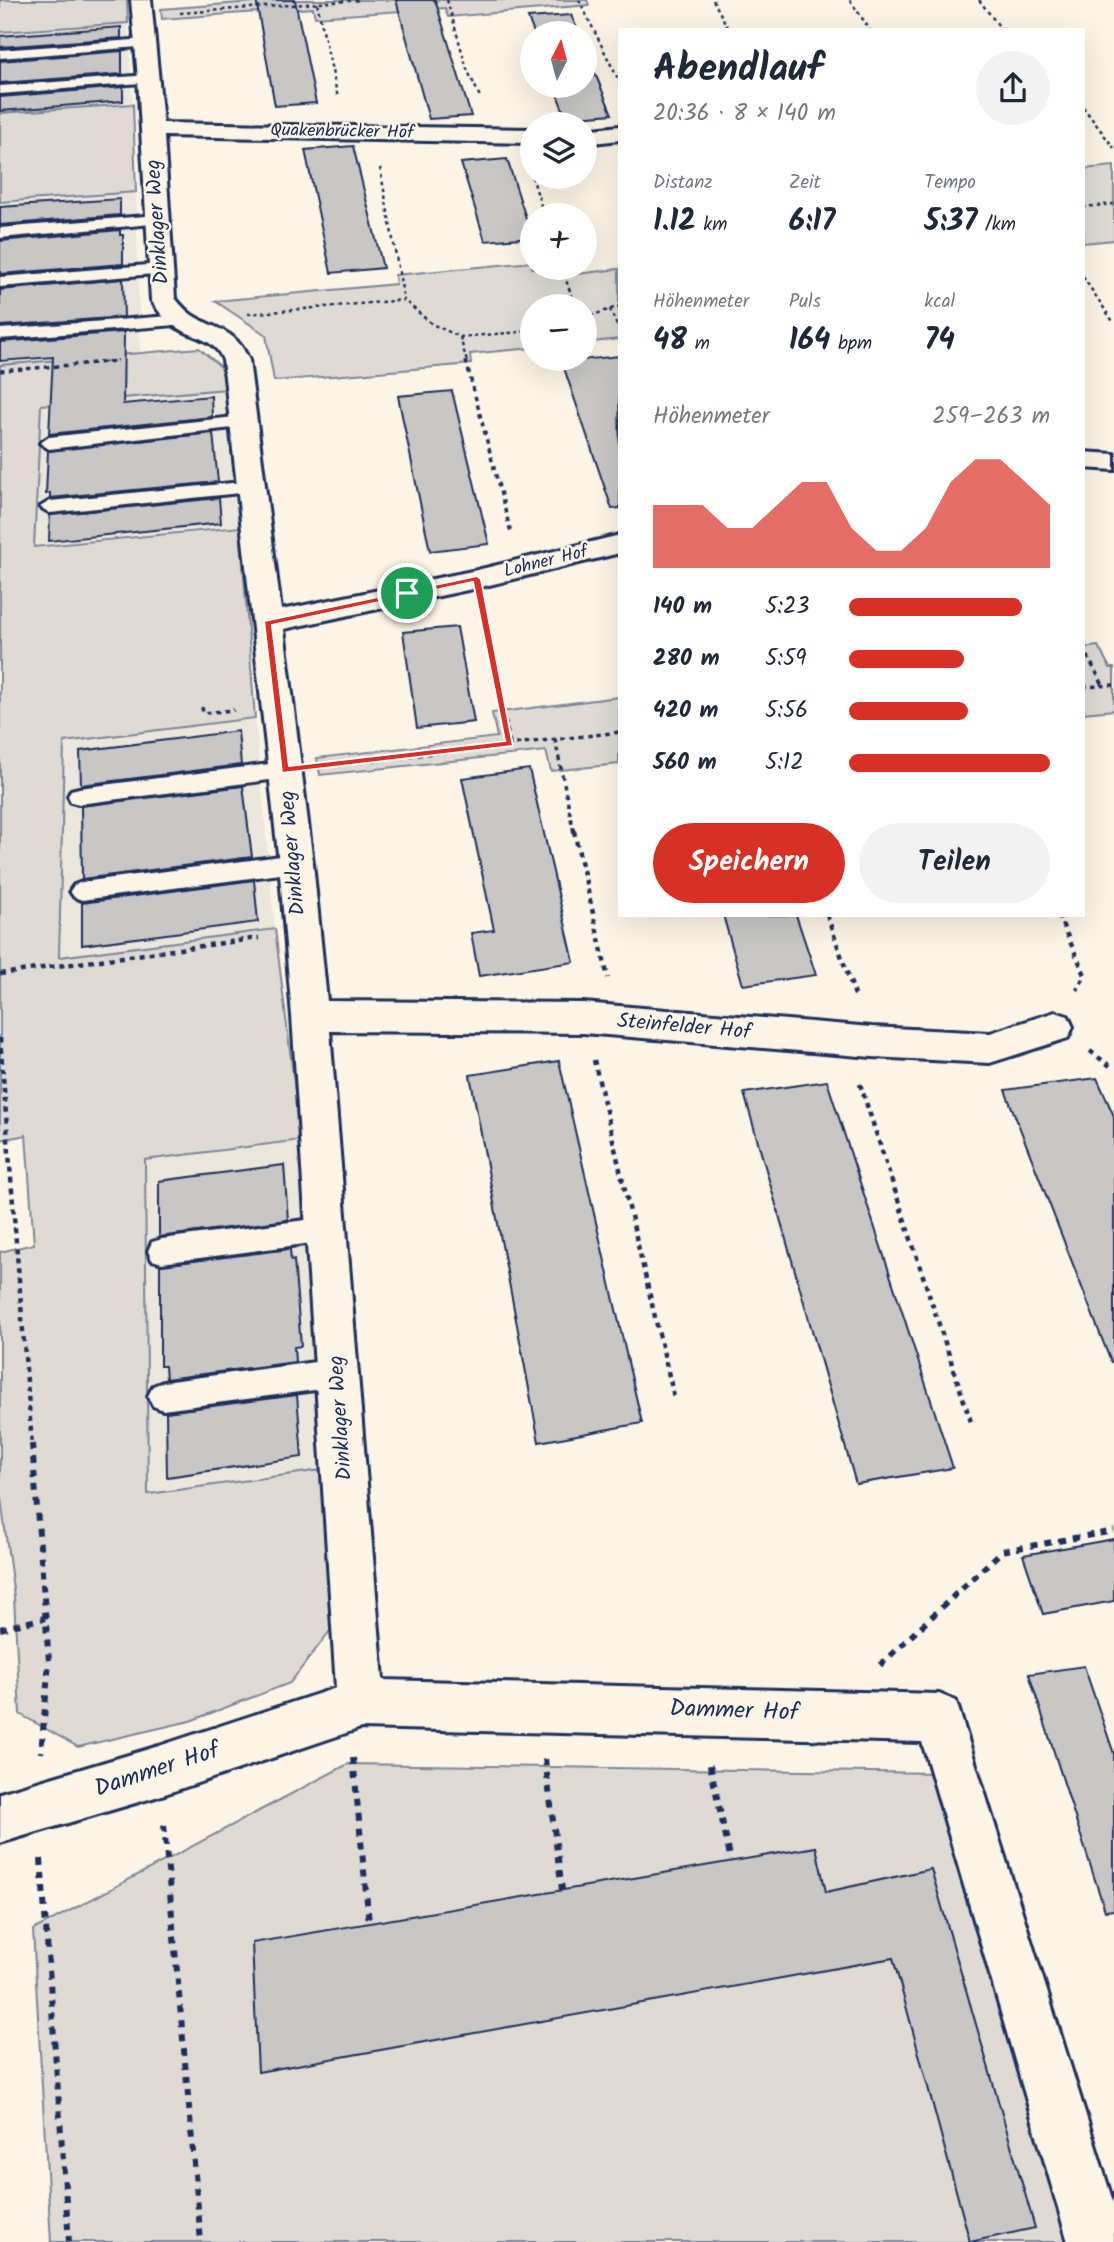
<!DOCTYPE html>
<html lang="de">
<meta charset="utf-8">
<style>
body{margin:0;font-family:Kalam,sans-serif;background:#f2f2f3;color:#1f2937;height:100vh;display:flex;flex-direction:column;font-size:26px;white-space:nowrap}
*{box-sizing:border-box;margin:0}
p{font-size:23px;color:#747a83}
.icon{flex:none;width:38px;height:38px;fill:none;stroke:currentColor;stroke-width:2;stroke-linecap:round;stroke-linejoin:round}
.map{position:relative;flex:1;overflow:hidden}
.sheet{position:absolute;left:618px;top:28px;width:467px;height:889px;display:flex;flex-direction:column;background:#fff;border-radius:0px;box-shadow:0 7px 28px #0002}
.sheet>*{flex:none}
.needle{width:46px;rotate:6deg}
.buttons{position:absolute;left:520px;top:21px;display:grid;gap:14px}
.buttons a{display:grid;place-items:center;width:77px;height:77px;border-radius:50%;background:#fff;box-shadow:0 7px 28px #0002;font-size:35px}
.pin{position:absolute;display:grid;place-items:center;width:60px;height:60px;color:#fff;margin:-30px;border:4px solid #fff;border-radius:50%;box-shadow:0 2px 7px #0007}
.round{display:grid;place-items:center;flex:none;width:74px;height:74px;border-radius:37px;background:#f2f2f3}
.headline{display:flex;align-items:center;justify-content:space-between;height:119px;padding:0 35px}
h1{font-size:38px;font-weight:800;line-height:52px}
.metrics{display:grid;grid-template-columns:repeat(3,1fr);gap:10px;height:119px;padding:7px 35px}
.metrics div{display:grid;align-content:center}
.metrics b{font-size:30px;font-weight:800}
.metrics small{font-size:19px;font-weight:400}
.metrics p{font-size:19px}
.chart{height:196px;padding:14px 35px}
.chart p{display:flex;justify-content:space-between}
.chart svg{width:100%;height:126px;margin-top:7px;fill:#d93025;opacity:.7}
.button{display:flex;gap:14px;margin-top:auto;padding:14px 35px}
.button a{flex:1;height:80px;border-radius:42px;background:#d93025;color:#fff;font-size:28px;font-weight:800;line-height:80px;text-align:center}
.button a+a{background:#f2f2f3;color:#1f2937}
ul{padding:0 35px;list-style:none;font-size:23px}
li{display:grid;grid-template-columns:112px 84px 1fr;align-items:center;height:52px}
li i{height:18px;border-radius:9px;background:#d93025}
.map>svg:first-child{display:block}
</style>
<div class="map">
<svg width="1114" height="2242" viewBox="0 0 1114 2242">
<rect width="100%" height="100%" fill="#fcf5e5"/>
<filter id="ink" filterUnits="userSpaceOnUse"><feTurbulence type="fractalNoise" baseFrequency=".0143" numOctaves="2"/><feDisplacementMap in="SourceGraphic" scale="14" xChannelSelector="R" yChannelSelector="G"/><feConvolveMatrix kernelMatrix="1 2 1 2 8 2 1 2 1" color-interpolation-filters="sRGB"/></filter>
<g filter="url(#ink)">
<path fill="#ece7dc" d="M128,23l5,81 -133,9v-81z
M136,192l4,161 -140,12v-163z
M226,389l14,138 -206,21 7,-143z
M255,718l20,211 -216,28 5,-215z
M301,1140l28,329 -181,25 -3,-335z"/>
<path fill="#dfdbd4" stroke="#7d8599" stroke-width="2" d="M0,0h127l1,23 -128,9z
M282,0h305l2,5 -141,12 -3,-9 -130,9 -2,-9 -151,11 -1,-10z
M133,104l3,88 -136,10v-89z
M1114,166v74l-31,3v-74z
M532,262v6h34l3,7 50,-6v70l-34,4 -1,-37h-52v42l-62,6 1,10 -197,17 -8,-46 -51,-34 181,-17 -1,-9z
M199,348l22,19 5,22 -185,16 -7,142 206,-20 15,191 -191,24 -5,215 216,-28 26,211 -156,20 3,334 181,-25 7,154 -46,60 -100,38 -112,26 -58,-33 -6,-117 -14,-106v-239l34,-8 -8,-109 -26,5v-775z
M1098,646l12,22h4v42l-31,3v-65z
M619,697v67l-68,7 -5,-20 -226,24 -3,-17 180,-21 -5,-24z
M348,1764l590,9 134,469h-1021l-18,-312z"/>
<path fill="#c8c7c6" stroke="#1b2f5e" stroke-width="2" d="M256,0h39l21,103 -41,3z
M396,0h39l36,116 -42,3z
M571,15l8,18h-45l-6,-15z
M121,27v11l-121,9v-11z
M584,47l28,67 -46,4 -12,-32h30z
M122,51v23l-122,9v-22z
M123,87v14l-123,10v-14z
M353,146l30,122 -52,5 -26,-123z
M507,159l25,78 -47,4 -24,-78z
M120,199v16l-120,10v-18z
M120,230v5h3v29l-123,10v-33z
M123,279l1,38 -124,9v-36z
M124,332l-1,72 88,-8 1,21 -163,17 4,-77 -53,4v-19z
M619,356l1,152 -8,1 -50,-147z
M452,391l37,153 -59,7 -32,-155z
M213,433l5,49 -168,16v-5l-4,1 2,-43z
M219,498l2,25 -172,18 1,-26z
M457,627l17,95 -57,6 -14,-96z
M238,731l3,34 -160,20 -1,-34z
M529,769l45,193 -95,14 -8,-43 23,-3 -32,-152z
M243,786l9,71 -170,22 -1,-73z
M254,880l4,42 -176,23v-42z
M723,915h73l20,60 -73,10z
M559,1061l83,362 -103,19 -69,-367z
M1097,1078l17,38v245l-3,1 -106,-272z
M827,1081l126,387 -97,16 -112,-391z
M284,1165l4,55 -129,17v-56z
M290,1249l1,12 3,-1 7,86 -7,1 1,15 -129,17 -1,-13h-5v-101z
M297,1395l5,62 -135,20 -1,-65z
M1114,1539v62l-71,13 -20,-59z
M1084,1666l30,88v156l-9,1 -76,-237z
M816,1847l10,45 105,-23 104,359 -65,14 -77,-284 -635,114 -6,-129z"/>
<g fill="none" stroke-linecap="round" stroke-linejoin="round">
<defs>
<path id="service" d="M146,39l7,4 -2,3 -151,12v-8z
M149,75l5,1 2,3 -2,3 -154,12v-8z
M157,215l6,2 2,3 -2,3 -163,15v-10z
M160,264l8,5 -2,4 -166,14v-10z
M182,315l9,5 -3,4 -188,15v-10z
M244,416l6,2 3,4 -3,4 -201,23 -9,-6 9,-6z
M252,481l7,2 3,4 -3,4 -209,22 -10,-6 10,-6z
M285,762l8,2 3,6 -3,6 -8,2 -206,26 -8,-2 -3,-6 3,-6 8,-2z
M296,854l8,3 4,6 -4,6 -8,3 -214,28 -8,-3 -4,-6 4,-6 8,-3z
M328,1217l10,3 4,9 -4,9 -10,3 -166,22 -10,-3 -4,-9 4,-9 10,-3z
M338,1359l10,4 5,10 -5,10 -10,4 -175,23 -10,-4 -5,-10 5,-10 10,-4z"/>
<path id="minor" d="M131,0h20l12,123 369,6v14l-368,-7 11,162c5,6 11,13 17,17 25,16 43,13 57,45l32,250 196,-40 143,-35v18l-143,35 -193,41 29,234 14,138 256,2 289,24 118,6 65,-21 13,4 5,11 -5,11 -78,25 -118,-6 -289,-24 -253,-2 53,649 556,14 17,7 158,504v37h-46l-146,-500 -561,-14 -202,68 -159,47v-50l159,-47 177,-58 -44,-672 -13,-153 -56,-503c-9,-23 -32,-22 -50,-35 -8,-5 -17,-17 -22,-25l-13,-221z
M620,126v14l-36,4v-14z
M1083,452l31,2v16l-31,-2z"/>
</defs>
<use href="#service" stroke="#1b2f5e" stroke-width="6"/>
<use href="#minor" stroke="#1b2f5e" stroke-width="6"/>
<path stroke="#1b2f5e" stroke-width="2.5" stroke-dasharray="3.5 3.5" stroke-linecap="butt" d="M447,0l20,69 14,30
M579,0l41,83
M713,0l16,30
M850,0l20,30
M979,0l23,30
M317,3l21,95
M180,13l181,-13
M1083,107l31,41
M380,168l24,132
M530,170l14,45
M1083,207l31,-3
M562,268l13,38
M1083,277l31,46
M610,309l10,24
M248,314l156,-14 28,24 28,13 72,-6
M584,318l36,-12
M460,337l7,25
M103,362l15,-1"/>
<path stroke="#1b2f5e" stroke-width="3.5" stroke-dasharray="4.5 4.5" stroke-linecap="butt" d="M466,361l45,172
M0,371l118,-10
M484,615l26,129
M1083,648l20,37
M1083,687l31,-2
M202,707l1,6 31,-3
M555,739l19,94
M328,765l292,-33"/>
<path stroke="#1b2f5e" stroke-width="4.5" stroke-dasharray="5 5" stroke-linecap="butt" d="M574,831l34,147
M827,915l29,83
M1058,915l27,60 -8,15
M0,974l259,-36
M0,1038l32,407
M1090,1051l24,18
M594,1060l80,337
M860,1084l111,338"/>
<path stroke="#1b2f5e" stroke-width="6" stroke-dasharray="7 7" stroke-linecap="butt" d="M32,1444l17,218 -8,91
M0,1629l45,-11
M880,1665l122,-114 112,-20
M353,1758l16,165
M545,1759l17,131
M710,1765l21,96
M164,1825l37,417
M41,1859l28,383"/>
<use href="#service" fill="#fcf5e5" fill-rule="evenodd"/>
<use href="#minor" fill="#fcf5e5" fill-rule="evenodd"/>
</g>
</g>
<path fill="#d93025" stroke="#fff" stroke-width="2" fill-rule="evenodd" d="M477,576l4,3 32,167 -231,27 -18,-152zM473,582l32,159 -216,25 -17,-141z"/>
<g text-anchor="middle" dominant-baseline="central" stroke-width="5" stroke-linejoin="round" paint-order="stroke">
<g font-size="18" fill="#1b2f5e" stroke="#fcf5e5">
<text transform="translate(342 132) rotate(1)">Quakenbrücker Hof</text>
<text transform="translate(546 562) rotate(-14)">Lohner Hof</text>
</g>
<g font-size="21" fill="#1b2f5e" stroke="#fcf5e5">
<text transform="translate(158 222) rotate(-94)">Dinklager Weg</text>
<text transform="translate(293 853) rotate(-95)">Dinklager Weg</text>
<text transform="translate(684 1027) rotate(5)">Steinfelder Hof</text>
<text transform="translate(341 1418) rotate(-94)">Dinklager Weg</text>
</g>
<g font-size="24" fill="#1b2f5e" stroke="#fcf5e5">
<text transform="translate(734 1711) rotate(2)">Dammer Hof</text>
<text transform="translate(157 1770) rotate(-18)">Dammer Hof</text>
</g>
</g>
</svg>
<div class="buttons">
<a><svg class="needle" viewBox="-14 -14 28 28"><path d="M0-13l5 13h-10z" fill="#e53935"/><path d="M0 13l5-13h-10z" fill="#747a83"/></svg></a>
<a><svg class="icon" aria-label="layers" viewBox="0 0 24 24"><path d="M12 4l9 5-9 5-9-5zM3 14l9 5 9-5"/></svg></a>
<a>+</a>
<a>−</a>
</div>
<div class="pin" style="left:407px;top:593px;background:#1e9e55"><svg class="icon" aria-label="arrive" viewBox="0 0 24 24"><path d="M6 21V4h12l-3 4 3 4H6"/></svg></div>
<section class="sheet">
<div class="headline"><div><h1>Abendlauf</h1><p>20:36 · 8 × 140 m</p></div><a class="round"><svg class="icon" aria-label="share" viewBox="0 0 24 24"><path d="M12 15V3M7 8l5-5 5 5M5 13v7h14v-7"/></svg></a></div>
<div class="metrics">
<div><p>Distanz</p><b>1.12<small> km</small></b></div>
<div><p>Zeit</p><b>6:17</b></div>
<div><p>Tempo</p><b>5:37<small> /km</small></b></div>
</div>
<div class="metrics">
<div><p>Höhenmeter</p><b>48<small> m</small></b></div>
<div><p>Puls</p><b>164<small> bpm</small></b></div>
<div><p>kcal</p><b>74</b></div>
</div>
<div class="chart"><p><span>Höhenmeter</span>259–263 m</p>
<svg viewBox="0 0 160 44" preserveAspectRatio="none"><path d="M0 44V22L10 22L20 22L30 30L40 30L50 22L60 14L70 14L80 30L90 38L100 38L110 30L120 14L130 6L140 6L150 14L160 22V44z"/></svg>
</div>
<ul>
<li><b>140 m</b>5:23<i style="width:86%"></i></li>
<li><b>280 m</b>5:59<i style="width:57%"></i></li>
<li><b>420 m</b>5:56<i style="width:59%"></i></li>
<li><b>560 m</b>5:12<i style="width:100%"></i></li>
</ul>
<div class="button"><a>Speichern</a><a>Teilen</a></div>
</section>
</div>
